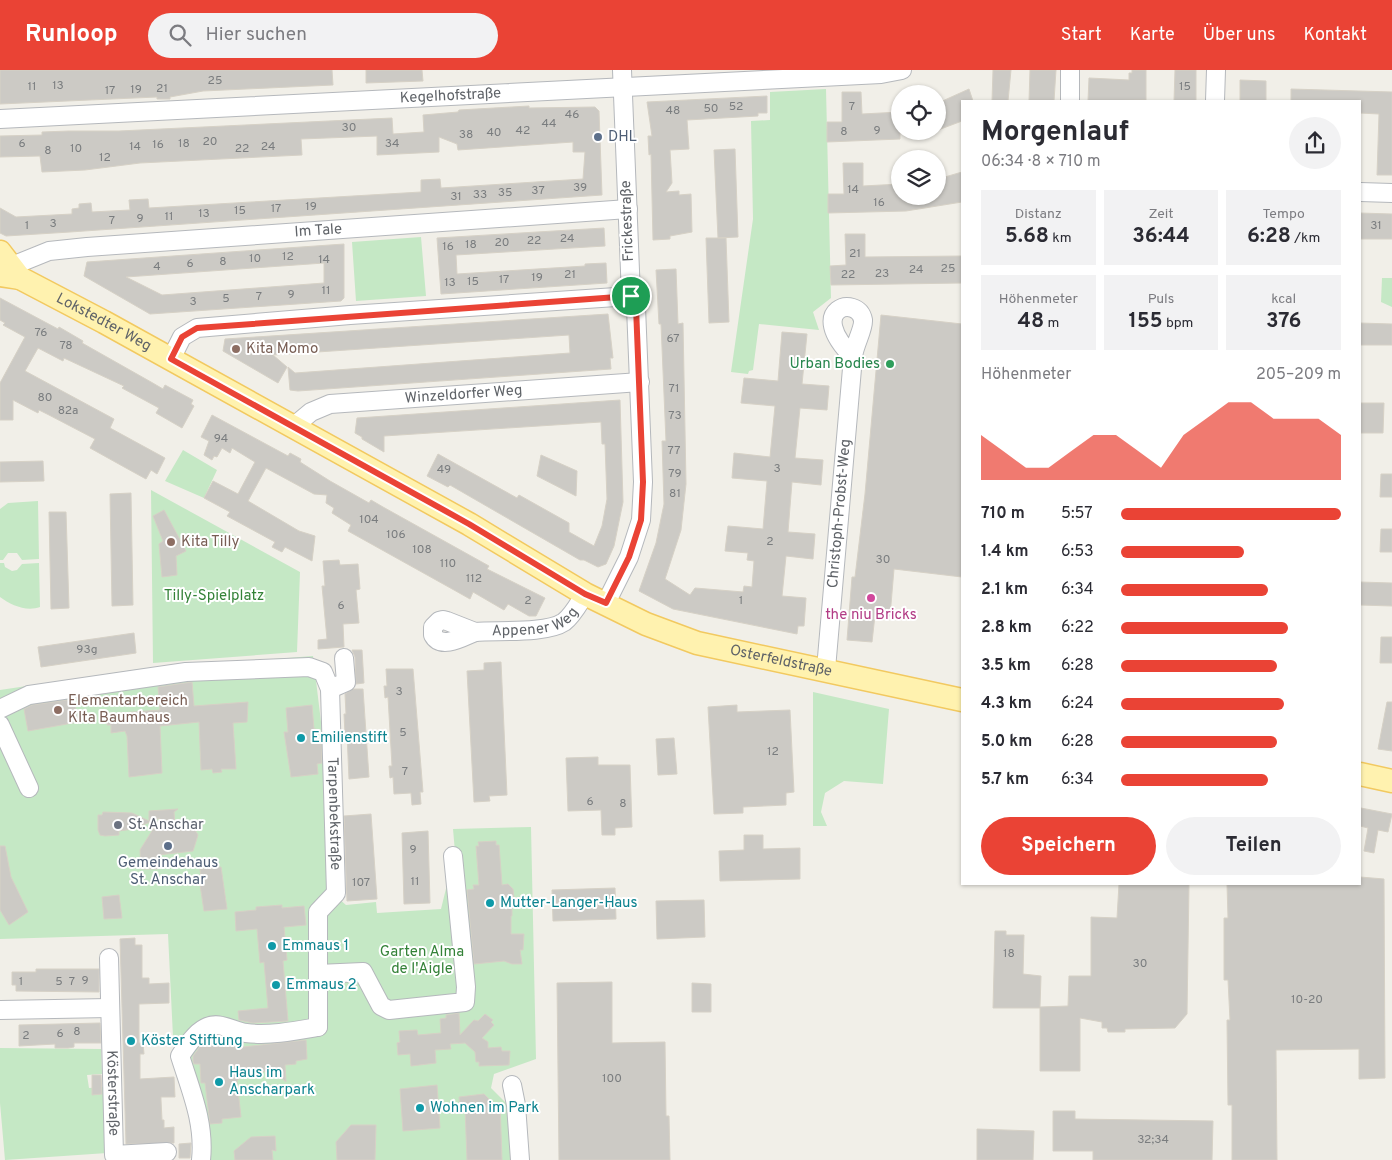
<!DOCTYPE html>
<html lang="de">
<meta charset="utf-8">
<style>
body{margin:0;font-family:Overpass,sans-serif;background:#f2f2f3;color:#2b2b33;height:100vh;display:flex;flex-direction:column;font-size:19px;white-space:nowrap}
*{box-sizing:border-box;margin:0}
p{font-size:16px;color:#7c7c81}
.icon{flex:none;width:28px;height:28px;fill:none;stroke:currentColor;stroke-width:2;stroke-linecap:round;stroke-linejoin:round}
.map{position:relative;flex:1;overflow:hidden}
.panel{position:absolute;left:961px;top:30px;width:400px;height:785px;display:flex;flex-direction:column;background:#fff;border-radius:0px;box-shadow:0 1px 4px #0004}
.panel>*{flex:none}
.controls{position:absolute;left:891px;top:15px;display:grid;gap:10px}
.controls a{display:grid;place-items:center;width:55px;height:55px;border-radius:50%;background:#fff;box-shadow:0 1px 4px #0004;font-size:25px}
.pin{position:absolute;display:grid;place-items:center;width:42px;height:42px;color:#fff;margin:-21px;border:2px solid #fff;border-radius:50%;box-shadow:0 1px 5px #0007}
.round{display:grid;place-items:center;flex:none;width:52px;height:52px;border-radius:26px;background:#f2f2f3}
.overview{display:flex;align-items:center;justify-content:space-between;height:85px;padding:0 20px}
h1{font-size:28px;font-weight:700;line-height:38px}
.figures{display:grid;grid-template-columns:repeat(3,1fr);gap:8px;height:85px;padding:5px 20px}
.figures div{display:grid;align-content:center;border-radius:0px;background:#f2f2f3;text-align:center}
.figures b{font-size:21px;font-weight:700}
.figures small{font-size:14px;font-weight:400}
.figures p{font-size:14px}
.chart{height:140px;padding:10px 20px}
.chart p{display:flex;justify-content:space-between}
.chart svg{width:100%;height:90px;margin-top:5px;fill:#ea4335;opacity:.7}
.cta{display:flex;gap:10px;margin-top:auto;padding:10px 20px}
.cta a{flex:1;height:58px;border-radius:30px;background:#ea4335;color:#fff;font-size:20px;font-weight:700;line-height:58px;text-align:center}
.cta a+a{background:#f2f2f3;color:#2b2b33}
ul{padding:0 20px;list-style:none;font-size:16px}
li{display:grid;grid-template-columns:80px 60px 1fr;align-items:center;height:38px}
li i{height:12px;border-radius:6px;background:#ea4335}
header{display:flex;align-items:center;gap:30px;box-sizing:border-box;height:70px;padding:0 25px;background:#ea4335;color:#fff}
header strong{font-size:24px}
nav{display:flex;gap:28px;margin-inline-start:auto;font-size:18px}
.search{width:350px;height:45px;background:#f2f2f3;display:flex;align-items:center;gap:12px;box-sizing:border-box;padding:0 18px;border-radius:28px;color:#7c7c81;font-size:19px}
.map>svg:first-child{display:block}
</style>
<header>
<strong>Runloop</strong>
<div class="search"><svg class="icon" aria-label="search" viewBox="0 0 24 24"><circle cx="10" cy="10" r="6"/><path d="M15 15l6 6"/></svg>Hier suchen</div>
<nav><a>Start</a><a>Karte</a><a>Über uns</a><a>Kontakt</a></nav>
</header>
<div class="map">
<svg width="1392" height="1090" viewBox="0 0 1392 1090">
<rect width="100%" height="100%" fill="#f1efe8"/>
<path fill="#c5e8c5" d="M826,19l5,209 -18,14 6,18 -60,-6 -6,46 -4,1 -1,3 -17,-2 22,-153 -2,-98 19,-1v-28z
M421,167l5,59 -70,5 -4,-59z
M1382,208h10v29l-11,-5z
M183,380l34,20 -13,28 -39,-17z
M151,420l149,82 -3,80 -144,11z
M38,431l1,58 -17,1 -5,-7h-9l-5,7h-3v-51l8,-6z
M0,493h4l1,4 7,4 5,-1 5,-6 17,-1 1,44c-14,5 -29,-2 -40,-10z
M313,586l17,140 1,96 15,13 30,-3 1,11 64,-4 14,-57 -2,-23 78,-2 5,232 -42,15 -3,14 19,19 4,53h-308l-13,-76 1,-14 -21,-33 -5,-103 -168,5v-249l140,-21z
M813,622l76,17 -6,75 -39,-3 -19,12 -4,19 6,14h-14z
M0,978l101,1 1,25 -15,1 2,13 15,-1 3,66 -102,7 -5,-57z"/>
<path fill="#cccac5" stroke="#d6d1c6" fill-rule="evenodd" d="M0,0h332l1,15 -130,6 -33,6v2h-13v-2l-157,7z
M366,0h56l1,11 -57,2z
M993,0h18l-3,31h-16z
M1030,0h26l-2,31h-25z
M1132,0h14v30l-58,1 1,-23 40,2v-7h3z
M1175,0h21v31h-22z
M1240,10l26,1v20h-26z
M969,19l4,12h-11v20l-24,9v-27z
M1291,19l101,3v83h-15l2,-61 -19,-1v-12h-69z
M842,22h19l1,22 38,-2v27l-73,3v-20h15z
M767,26v17h-9v3l-71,4 2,29 -19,1 2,33 -6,9 13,-1v4l12,-1 1,38 -22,4v3l-17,1 -2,-86 -2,1 -1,-19h4l-5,-34z
M529,36v2l66,-1 4,4 3,84 -532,37 -64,4 -6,-3v-25l16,9 56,-3v-5l7,-1v-4l12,-1 1,9 38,-2 -1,-10 19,-1 1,9 272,-16v-12l19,-1 1,9 142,-9 2,-27h-12v-10l-115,8 -1,-6 -18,-7v15l-62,3v-19l-76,3 1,16 -162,8 -55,7 -43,2 -2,-16 -40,1v-21l42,-1v-3l27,-1h50l273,-13 1,16 31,-2 -1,-17 35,-3 1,-2z
M735,79l3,88 -20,1 -4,-88z
M843,93h20v23l37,-2v12h38v-17l24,-7v30l-56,9 -78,2v-19h16z
M1360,143l32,1v25h-32z
M604,158l1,18 -149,9 1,19 128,-8v-2l21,-1 1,20 -166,11 -4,-56z
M845,164h20v23l97,-1v27l-131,2 -1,-19 16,-1z
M706,168h20l3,84 -20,1z
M344,174v54l-3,3 -191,13 -66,-38 3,-14zM324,193v20l-162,12 -36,-18z
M676,199l2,55 5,-1 3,161 -5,46 -16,49 25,16 5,-7 48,4 1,-6 8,1 2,-26 -7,-1 1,-7 -23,-2 3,-25 35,3 4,-48 -35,-3 2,-25 36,4 5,-51 -34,-3 3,-25 34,3 4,-49 25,2 -5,50 27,2 -2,24 -27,-2 -5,50 28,2 -2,25 -29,-3 -4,50 27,2 -2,25 -27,-3 -4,40 24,2 -2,28h-6l-1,8 -124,-25 -34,-18 17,-48 8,-39 -2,-63h4l-5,-117h-2l-3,-54z
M0,228l58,31 1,-2 24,14 -1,2 69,39 12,7 2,-4 28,15 -2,4 3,2 -12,22 -26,-15 3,-5 -37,-20 2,-2 -60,-28 -1,3 -25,-13 -13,23 89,48 -4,9 55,30 -8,16 -6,-4 -5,9 -20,-11 -36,-20 5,-9 -46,-24 -10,-5 -1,3 -25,-13v20h-13v-37l25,-46 -22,-12 2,-2 -5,-3z
M608,244l5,44h-3l1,11 -313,22 -8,-1 -2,-23 7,6 275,-20 -1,-18 -296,20 14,12 -9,16 -55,-32 2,-12z
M881,245l81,9v253l-68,-8 -4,47 -15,-1 -3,27 -25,-2 5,-63h3l10,-83z
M1360,253l32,1v21h-32z
M620,330l3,102 -9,44 -8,18 -8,3 -14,-7h-4l-130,-75 -2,2 -21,-11 11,-22 79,44 2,-3 50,28v9l25,14 8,-20 5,-27 -2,-55h-3l-1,-22 -217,14v16l-22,-13v-2l-7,-4 2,-15z
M1360,333h24l-1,30h-23z
M212,345l76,41 2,-3 11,6 -1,3 30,19 39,22 2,-3 12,7 106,59 -2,3 58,29 -9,18h-7l-21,-12 -4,6 -31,-18 -3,7 -16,-9 -106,-59 3,-6 -19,-12 2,-5 -8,-5 1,-8 -13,-1 -48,-26 -18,33 51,30 16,5 -3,25 -27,-14 -3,5 -10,-5 3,-5 -48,-26 3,-4 -26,-14 9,-17 25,13 17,-32 -23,-14 -2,5 -8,-5 -5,9 -3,-1 -2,4 -8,-5 5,-14 -8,-4z
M541,385l36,16 -1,25 -39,-20z
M43,391l1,20 -44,1v-20z
M1381,404h11v23h-12z
M131,423l2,112 -21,1 -2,-112z
M164,440l22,41 -10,5 1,19 -15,2 -3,-33 4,-3 -10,-25z
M49,442h17l3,96 -18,1z
M1381,459h11v23h-12z
M339,490l1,5 18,-1 2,25 -4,1 3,33 -16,1 1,23 -26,2v-9l9,-1 -5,-53h3l-2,-25z
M1360,512l32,1v23l-32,-1z
M134,563l2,20 -95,14 -3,-20z
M1381,567h11v26h-12z
M352,580h10l2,33 -8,1 -1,-27z
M501,592l6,133 -18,1 1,5 -16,1 -7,-131 17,-1v-7z
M386,599h27l10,123h-3l1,12 -9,1 -1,-12 -17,1 -1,-17 -3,1 -1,-12h3l-4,-69 -3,1 -1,-12h3z
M192,612l2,24 54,-4 -1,20 -14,1 3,46h-15l1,3 -9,1 -1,-4 -11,1 -2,-48 -39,4 2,47 -33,4 -2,-41 -2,-5 -14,2v-8h-4v-11l53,-4 -2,-23z
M353,619h10l6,88 -20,2 -2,-45h-2l-1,-20h2l-1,-20z
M74,629l4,23 -50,9 -4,-22 8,-4z
M1387,632h5v49l-14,-2z
M312,635l2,24h2l2,14 3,-1 1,21 -5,1 1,10 -27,3 -7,-45h4l-2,-24z
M737,635v7l53,-2 4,82 -8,1v12l-43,2v6l-29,1 -6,-107z
M674,668l3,36 -19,1 -2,-36z
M598,687v8h32l2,62 -17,1v7h-13l-1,-25 -33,1 -2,-53z
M1361,738l31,6 -4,18 -10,-2 -4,23 -10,-2 4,-23 -8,-2z
M178,739l-4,3 1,13h11l4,4 5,1 3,5 -5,16 -35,4v14h-17l-1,-19 20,-32 -27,11 -14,2v4l-14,1 -5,-1 -2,-5v-15h4l1,-3 29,1 17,8v-10z
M371,744l6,85 -30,2 -3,-85z
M428,761l2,72 -26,1 -2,-71z
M744,765h19v14l37,-1v31l-80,2 -1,-30 25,-1z
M496,771v4h3l3,40 6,-1 5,5 2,18h-3v9h-1v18h13l-1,16h-3l2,14h-10l-8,-3 -30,3 -7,-74 7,-1 -1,-4h6l-3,-39h3l-1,-4z
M0,776h5l6,31 17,35 -19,13 -9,-15z
M221,797l6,42 -23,2 -5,-33h2l-1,-9z
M1360,807l24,2 1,199 -26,1v-30l-83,1 1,110h-45v-55h-4l-1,-85h3l-2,-40h-4v-62h4l-1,-34h133z
M1119,814h70l-2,130 -12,14 -50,1v3h-17l-1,-4h-5v-6l-22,-4v53h-40v-63h-47l2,-77h11v4h18l-1,39 18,2 -1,31 28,-1 1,-30h22v-59l26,1z
M615,818l1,31 -63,2 -1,-31z
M119,825l3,23 -18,1 -2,-22z
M704,830l1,37 -48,2 -1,-38z
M282,835v3l22,-2 2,19 -22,2 3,33 -4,1 5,60 -35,2 -14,-3 -1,-9 30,-3 -4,-46 -4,1 -3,-34 -21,2 -1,-19 21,-2v-3z
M135,868v7h7v33h7v6l20,-1v20l-30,1v39h4l1,11h-4v25l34,-2 1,20h-14v3l1,20h2v8l10,-1v16l-48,1 -6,-205z
M36,899h63v23l-83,-1v-6h-4v-13h24z
M612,912v61l53,-1 1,74h3l1,44h-111l-2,-177z
M692,913l19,1v28h-19z
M459,943l1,22 14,-15 4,1 7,-7 8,6 -2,2 3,3 -12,13 6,4v6l13,-1 1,4h8l-1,14 -30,1v-4h-3l-1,-10 -10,-9 -15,1 1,5 -16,1 1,13 -25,3 -1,-12 -12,1 -1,-12 3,-1 -1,-11 18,-1 1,5 23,-2 -1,-14 6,-1v-3z
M100,953l1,20h-27v4l-6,1h-13v-4l-36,2v-21z
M306,970l1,19 -11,2v3l-11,1 1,17 -13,-11 -29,2 -7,8 4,36 -19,2v4l-12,1 -5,-41h-4l-1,-19h-6l-1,-3v-5l9,-12 36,-2 5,1v4z
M92,1005h9l1,19 -10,1z
M437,1015l3,43 -37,3 -3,-42z
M484,1024l10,10 6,-1 2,57h-35l-2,-52 -5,1 -1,-12z
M1053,1041h22v8l138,2 -1,39h-119v-9h-40z
M351,1055h25l-1,35h-38l-1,-18z
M977,1059l57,2 -1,29h-56z
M275,1066l1,15 -4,-1 1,10h-38l-1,-9 17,-14z
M191,1073l-1,15h-11v-14z"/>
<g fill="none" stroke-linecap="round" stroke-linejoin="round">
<defs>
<g id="minor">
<path d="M1070,31v-31"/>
<path d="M1215,31l1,-31"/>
<path id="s1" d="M0,49l881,-45 21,-4"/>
<path d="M1360,122l32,1"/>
<path id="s2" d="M12,196l37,-15 38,-4 541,-38"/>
<path d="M171,289l11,-22 15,-9 153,-13 281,-19"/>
<path id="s3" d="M293,357l18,-15 19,-8 310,-22"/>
<path d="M606,533l23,-46 12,-37 2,-38 -7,-175 -5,-11 -9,-226"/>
<path d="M443,550l4,1 28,11c-12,5 -34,18 -42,3v-8l6,-6z"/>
<path id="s4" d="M475,562c23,-2 71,2 89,-10 9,-7 15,-19 21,-28"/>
<path id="s5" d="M826,599l27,-312c1,-12 11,-28 10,-37 -5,-26 -59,-12 -10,37"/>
<path d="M330,619l16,-7 -2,-24"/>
<path id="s6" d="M0,639l29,-14 157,-23 123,-5 14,5 7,17 6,204 -18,19v115"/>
<path d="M0,655l29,63"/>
<path id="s7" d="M109,888l5,197 53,-3"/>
<path d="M318,904l45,-2 18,34 8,4 76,-8 1,-15 -13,-131"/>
<path d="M0,940l109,-2"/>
<path d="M512,1015l4,20 4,55"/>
<path d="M201,1090c4,-37 -10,-69 -21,-104 6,-9 15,-23 25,-28 14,-8 27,3 41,5 23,3 49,-2 72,-6"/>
</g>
<g id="major">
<path d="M0,182l20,26"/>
<path id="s8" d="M0,205l20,3 84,44 365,202 116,70 61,30 51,19 265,57"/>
<path d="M1360,704l32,7"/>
</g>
</defs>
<use href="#minor" stroke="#b5b8bc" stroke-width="20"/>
<use href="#major" stroke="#f2c960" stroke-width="25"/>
<use href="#minor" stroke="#fff" stroke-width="18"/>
<use href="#major" stroke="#fff2af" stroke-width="22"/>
</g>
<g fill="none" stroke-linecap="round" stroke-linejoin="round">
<defs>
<path id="route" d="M631,226l5,11 7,175 -2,38 -12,37 -23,46 -21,-9 -116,-70 -298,-165 11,-22 15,-9z"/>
</defs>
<use href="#route" stroke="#fff" stroke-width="10"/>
<use href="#route" stroke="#ea4335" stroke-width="6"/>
</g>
<g fill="#5c6f8a" stroke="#fff" stroke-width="2">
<circle cx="598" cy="67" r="5"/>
<circle cx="168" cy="776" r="5"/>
</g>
<g fill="#8d6e63" stroke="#fff" stroke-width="2">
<circle cx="236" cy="279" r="5"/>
<circle cx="171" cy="472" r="5"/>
<circle cx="58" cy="640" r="5"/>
</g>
<circle fill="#2e9e5b" stroke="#fff" stroke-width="2" cx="890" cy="294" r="5"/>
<circle fill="#d1479c" stroke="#fff" stroke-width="2" cx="871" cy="528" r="5"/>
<g fill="#0f9aa8" stroke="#fff" stroke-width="2">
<circle cx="301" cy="668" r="5"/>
<circle cx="490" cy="833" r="5"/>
<circle cx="272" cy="876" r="5"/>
<circle cx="276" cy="915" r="5"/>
<circle cx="131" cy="971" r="5"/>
<circle cx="219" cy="1012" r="5"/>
<circle cx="420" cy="1038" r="5"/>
</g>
<circle fill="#6b7280" stroke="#fff" stroke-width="2" cx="118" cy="755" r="5"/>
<g text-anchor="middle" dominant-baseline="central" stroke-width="4" stroke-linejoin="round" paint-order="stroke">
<g font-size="12" fill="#7a7d7f">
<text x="215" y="11">25</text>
<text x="58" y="16">13</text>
<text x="32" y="17">11</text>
<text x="1185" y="17">15</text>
<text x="162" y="19">21</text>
<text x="136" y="20">19</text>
<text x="110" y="21">17</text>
<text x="736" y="37">52</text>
<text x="852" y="37">7</text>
<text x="711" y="39">50</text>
<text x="673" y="41">48</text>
<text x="572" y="45">46</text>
<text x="549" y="54">44</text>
<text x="349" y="58">30</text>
<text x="523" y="61">42</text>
<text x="877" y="61">9</text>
<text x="844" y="62">8</text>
<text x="494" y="63">40</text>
<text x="466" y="65">38</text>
<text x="210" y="72">20</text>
<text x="22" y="74">6</text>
<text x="184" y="74">18</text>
<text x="392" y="74">34</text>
<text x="158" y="75">16</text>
<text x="135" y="77">14</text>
<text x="268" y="77">24</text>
<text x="76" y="79">10</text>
<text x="242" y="79">22</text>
<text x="48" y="81">8</text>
<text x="105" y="88">12</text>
<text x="580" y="118">39</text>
<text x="853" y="120">14</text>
<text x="538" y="121">37</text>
<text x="505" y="123">35</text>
<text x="480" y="125">33</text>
<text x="456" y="127">31</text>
<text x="879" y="133">16</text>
<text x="311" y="137">19</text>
<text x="276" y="139">17</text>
<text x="240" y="141">15</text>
<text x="204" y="144">13</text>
<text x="169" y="147">11</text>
<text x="140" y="149">9</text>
<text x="112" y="151">7</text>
<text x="53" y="154">3</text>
<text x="27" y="156">1</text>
<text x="1376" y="156">31</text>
<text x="567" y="169">24</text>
<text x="534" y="171">22</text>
<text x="502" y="173">20</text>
<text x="471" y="175">18</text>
<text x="448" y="177">16</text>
<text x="855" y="184">21</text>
<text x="288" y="187">12</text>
<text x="255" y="189">10</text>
<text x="324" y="190">14</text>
<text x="223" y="192">8</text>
<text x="190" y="194">6</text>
<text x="157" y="197">4</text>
<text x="948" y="199">25</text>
<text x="916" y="200">24</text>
<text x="882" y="204">23</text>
<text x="570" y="205">21</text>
<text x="848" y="205">22</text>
<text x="537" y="208">19</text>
<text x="504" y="210">17</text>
<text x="473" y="212">15</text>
<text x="450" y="213">13</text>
<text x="326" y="221">11</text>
<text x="291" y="225">9</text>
<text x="259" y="227">7</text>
<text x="226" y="229">5</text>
<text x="193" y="232">3</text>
<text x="41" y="263">76</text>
<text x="673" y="269">67</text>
<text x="66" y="276">78</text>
<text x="674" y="319">71</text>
<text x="45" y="328">80</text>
<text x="68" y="341">82a</text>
<text x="675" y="346">73</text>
<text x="221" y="369">94</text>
<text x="674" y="381">77</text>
<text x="777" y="399">3</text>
<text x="444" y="400">49</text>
<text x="675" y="404">79</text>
<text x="675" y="424">81</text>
<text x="369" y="450">104</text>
<text x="396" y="465">106</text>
<text x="770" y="472">2</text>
<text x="422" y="480">108</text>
<text x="883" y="490">30</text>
<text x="448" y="494">110</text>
<text x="474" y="509">112</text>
<text x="528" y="531">2</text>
<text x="741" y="531">1</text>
<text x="341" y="536">6</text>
<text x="87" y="580">93g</text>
<text x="399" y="622">3</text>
<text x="403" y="663">5</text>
<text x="773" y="682">12</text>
<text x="405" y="702">7</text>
<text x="590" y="732">6</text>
<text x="623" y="734">8</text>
<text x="413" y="780">9</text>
<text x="415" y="812">11</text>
<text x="361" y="813">107</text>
<text x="1009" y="884">18</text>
<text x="1140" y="894">30</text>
<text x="85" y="911">9</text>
<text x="21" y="912">1</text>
<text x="59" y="912">5</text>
<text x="72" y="912">7</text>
<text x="1307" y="930">10-20</text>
<text x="77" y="962">8</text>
<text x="60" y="964">6</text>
<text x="26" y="966">2</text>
<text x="612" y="1009">100</text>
<text x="1153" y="1070">32;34</text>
</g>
<g font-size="15" fill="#5f6368" stroke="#fff">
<text stroke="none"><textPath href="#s1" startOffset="451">Kegelhofstraße</textPath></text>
<text transform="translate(628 151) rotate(-92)">Frickestraße</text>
<text stroke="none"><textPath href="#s2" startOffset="310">Im Tale</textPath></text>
<text stroke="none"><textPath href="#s8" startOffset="115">Lokstedter Weg</textPath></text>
<text stroke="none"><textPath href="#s3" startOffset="178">Winzeldorfer Weg</textPath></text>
<text stroke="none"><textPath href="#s5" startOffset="156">Christoph-Probst-Weg</textPath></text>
<text stroke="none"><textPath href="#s4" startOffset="62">Appener Weg</textPath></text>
<text stroke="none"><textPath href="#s8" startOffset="876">Osterfeldstraße</textPath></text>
<text stroke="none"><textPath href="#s6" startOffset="472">Tarpenbekstraße</textPath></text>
<text stroke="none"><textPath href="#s7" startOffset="135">Kösterstraße</textPath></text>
</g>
<g font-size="15" fill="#4e5e75" stroke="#fff" text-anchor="start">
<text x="608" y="67">DHL</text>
<text x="168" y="793" text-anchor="middle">Gemeindehaus<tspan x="168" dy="17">St. Anschar</tspan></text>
</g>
<g font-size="15" fill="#785e54" stroke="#fff" text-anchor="start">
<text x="246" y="279">Kita Momo</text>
<text x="181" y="472">Kita Tilly</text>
<text x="68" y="631">Elementarbereich<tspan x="68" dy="17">KIta Baumhaus</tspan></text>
</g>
<g font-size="15" fill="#27864d" stroke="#fff" text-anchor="end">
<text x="880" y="294">Urban Bodies</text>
</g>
<g font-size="15" fill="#348238" stroke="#fff">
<text x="214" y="526">Tilly-Spielplatz</text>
<text x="422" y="882">Garten Alma<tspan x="422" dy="17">de l'Aigle</tspan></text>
</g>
<g font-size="15" fill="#b23c85" stroke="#fff">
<text x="871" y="545">the niu Bricks</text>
</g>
<g font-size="15" fill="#0d838f" stroke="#fff" text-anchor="start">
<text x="311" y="668">Emilienstift</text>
<text x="500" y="833">Mutter-Langer-Haus</text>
<text x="282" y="876">Emmaus 1</text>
<text x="286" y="915">Emmaus 2</text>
<text x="141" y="971">Köster Stiftung</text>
<text x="229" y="1003">Haus im<tspan x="229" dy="17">Anscharpark</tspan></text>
<text x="430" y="1038">Wohnen im Park</text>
</g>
<g font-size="15" fill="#5b616d" stroke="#fff" text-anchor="start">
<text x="128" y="755">St. Anschar</text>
</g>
</g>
</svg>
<div class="controls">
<a><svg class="icon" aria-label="locate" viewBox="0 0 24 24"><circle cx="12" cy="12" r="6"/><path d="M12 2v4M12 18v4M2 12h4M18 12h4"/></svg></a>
<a><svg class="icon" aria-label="layers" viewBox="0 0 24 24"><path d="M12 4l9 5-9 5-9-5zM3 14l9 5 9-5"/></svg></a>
</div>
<div class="pin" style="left:631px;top:226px;background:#1e9e55"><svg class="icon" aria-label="arrive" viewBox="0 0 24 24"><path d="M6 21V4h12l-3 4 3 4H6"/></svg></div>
<section class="panel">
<div class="overview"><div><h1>Morgenlauf</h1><p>06:34 · 8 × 710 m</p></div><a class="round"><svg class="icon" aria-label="share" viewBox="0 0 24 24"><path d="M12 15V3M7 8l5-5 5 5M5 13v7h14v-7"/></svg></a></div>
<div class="figures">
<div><p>Distanz</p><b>5.68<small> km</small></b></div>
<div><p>Zeit</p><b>36:44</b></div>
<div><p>Tempo</p><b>6:28<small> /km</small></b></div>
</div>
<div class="figures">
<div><p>Höhenmeter</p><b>48<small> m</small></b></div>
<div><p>Puls</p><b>155<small> bpm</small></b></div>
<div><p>kcal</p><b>376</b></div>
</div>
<div class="chart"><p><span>Höhenmeter</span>205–209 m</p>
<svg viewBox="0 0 160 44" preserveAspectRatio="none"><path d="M0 44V22L10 30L20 38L30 38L40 30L50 22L60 22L70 30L80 38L90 22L100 14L110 6L120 6L130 14L140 14L150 14L160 22V44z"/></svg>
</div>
<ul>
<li><b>710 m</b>5:57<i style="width:100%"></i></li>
<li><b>1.4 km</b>6:53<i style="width:56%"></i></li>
<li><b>2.1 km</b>6:34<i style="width:67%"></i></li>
<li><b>2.8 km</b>6:22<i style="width:76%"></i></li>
<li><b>3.5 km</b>6:28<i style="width:71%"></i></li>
<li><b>4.3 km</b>6:24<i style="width:74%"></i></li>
<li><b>5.0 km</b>6:28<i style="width:71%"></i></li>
<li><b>5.7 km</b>6:34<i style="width:67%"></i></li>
</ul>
<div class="cta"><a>Speichern</a><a>Teilen</a></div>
</section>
</div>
